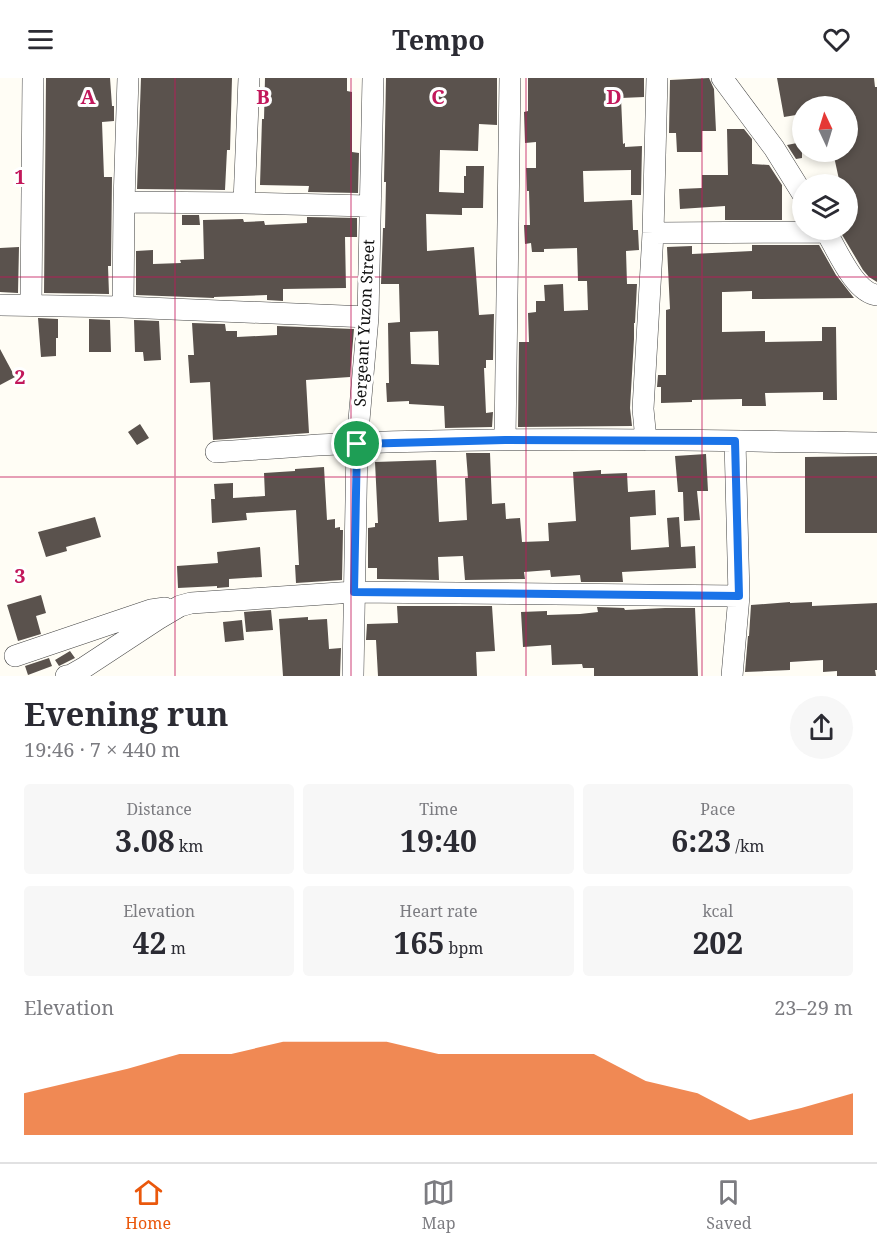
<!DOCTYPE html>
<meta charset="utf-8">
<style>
body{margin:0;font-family:"Noto Serif",serif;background:#f7f7f7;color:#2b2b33;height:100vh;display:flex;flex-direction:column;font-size:22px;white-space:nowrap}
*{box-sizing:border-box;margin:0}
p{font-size:20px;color:#7c7c81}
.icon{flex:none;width:33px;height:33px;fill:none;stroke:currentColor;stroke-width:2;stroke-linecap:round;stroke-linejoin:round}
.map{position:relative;height:598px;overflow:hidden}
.side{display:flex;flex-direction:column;background:#fff;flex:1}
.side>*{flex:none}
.needle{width:39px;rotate:356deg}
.controls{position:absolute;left:792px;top:18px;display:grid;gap:12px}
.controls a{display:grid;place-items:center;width:66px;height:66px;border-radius:50%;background:#fff;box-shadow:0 3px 9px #0003;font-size:30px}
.pin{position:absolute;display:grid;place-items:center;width:51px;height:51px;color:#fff;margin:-26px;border:3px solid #fff;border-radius:50%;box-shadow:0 2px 6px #0007}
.round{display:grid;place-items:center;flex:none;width:63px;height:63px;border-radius:32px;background:#f7f7f7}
.head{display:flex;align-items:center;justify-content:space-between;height:102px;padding:0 24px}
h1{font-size:33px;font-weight:700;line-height:45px}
.stats{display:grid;grid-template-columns:repeat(3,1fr);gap:9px;height:102px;padding:6px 24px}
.stats div{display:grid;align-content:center;border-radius:6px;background:#f7f7f7;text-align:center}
.stats b{font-size:30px;font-weight:700}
.stats small{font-size:16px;font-weight:400}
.stats p{font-size:16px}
.chart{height:168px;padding:12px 24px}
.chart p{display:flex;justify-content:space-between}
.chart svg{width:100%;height:108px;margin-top:6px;fill:#ea580c;opacity:.7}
header{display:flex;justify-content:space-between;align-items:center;height:78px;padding:0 24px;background:#fff;font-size:27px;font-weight:700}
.tabs{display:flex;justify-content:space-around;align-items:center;height:84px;border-top:2px solid #e1e1e2;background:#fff;font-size:16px;color:#7c7c81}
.tabs a{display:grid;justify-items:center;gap:3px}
.tabs .on{color:#ea580c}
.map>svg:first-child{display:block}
</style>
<header><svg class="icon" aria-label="menu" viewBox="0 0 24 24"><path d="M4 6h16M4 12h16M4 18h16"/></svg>Tempo<svg class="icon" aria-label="heart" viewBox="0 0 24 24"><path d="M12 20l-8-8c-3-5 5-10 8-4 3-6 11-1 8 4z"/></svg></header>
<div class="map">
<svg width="877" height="598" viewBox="0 0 877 598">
<rect width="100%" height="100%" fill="#fffdf5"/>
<path fill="#5a524d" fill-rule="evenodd" d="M46,0h64l2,28h2v15l-12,1 2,55h8l-1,89h-3l1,28 -65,-1z
M141,0h91l-2,72h-3l-2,40 -88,-1z
M265,0h82v13l5,1v60l7,1 -1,40 -50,-1 1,-6 -49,-1 2,-66h2z
M386,0h111v47l-18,-1 -1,27 -38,-1 -1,42 25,1v-17h2v-10h18l-1,42h-21v7l-36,-1 1,37 47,-4 5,68 15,-1 -1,46h-7v8h-2l2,45 7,-1 -1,15 -47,1 -1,-22 -35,-2v-3l-22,1 -1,-19h3l-1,-60 12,-1 -1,-38h-18l2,-56h2l1,-46h-2zM438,253l1,34 -28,-1 -1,-32z
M528,0h116v19l-23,1 2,46 2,-1v4l17,-1 -1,49h-10v-25l-48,1 1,31 48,-2 1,30h5l1,20 -13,1 1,33h10l-2,39h-1v16l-4,69 2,18 -114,1 1,-85h10l-1,-29 8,-1v-11h9l-1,-16 19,-1 1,27 24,-1 -1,-29h-9l-1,-33 -33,1v3h-12l-1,-9 -6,1 -1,-19h6l-1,-34h-2l-1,-23h10v-26l-11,1 -1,-31 4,-1z
M709,0l5,11 2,42h-14v21h-25l-1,-19h-7l1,-53z
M777,0h97l1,9h2v195l-8,-5 -6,-7 -22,-37v-3h7v-46h-8l-7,-32h15v-46h-46v8l-18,3z
M727,51h17l8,10v25l17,1 13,20v35h-57v-14l-45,3 -1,-20 23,-1v-13h26z
M802,64v16l-6,1 -9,-14z
M182,137h17l1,10h-18z
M307,139l50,1v19h-12l1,51 -63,1v12l-16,-1v-5l-53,2v1l-78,-3v-44l17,-1v14l28,-1 -1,-3 24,-1 -1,-39 40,-1 1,3 20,-1 1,4 42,-2z
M752,167h67l17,30 18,23 -102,1v-8l-28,1h-2v40l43,-1v11l57,-1v-14h14l1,73h-14v-8l-58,1 1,13h-24v-7l-50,1v2l-31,1v-16h-4l1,-12h8v-65l4,-1 -3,-62 25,-1v8l60,-3z
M19,169l-1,46 -18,-1v-44z
M38,240l20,1v19h-2v18l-15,1z
M89,241l21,1 1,32h-22z
M134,242l25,1 2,39 -17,1 -1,-9h-8z
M192,245l33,1 1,7h11v6l40,-2v-9l77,3 -4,48 -44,3 3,53 -96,7 -3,-58 -20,1 -2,-28h6z
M0,271l15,28 -15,8z
M140,346l9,14 -12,7 -9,-13z
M466,375h24l2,51 13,-1 1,16 14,-1 2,24 27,-1 -1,-18 28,-2 -3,-49 28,-2v4l26,-1 1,19 27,-2 1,25 -26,2 1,33 38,-3 -2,-29 12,-1 2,30 14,-1 1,22 -74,4 1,10h-42l-1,-7 -29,2 -1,-7 -26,2 1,7 -60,1 -2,-24 -25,1 1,23 -62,-1v-11h-9v-40l7,-1v-4h3l-3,-61 61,-2 3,62 28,-2 -2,-42h3z
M706,376l2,37h-11l3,29 -16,1 -1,-29h-5l-3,-36z
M877,378v77h-72v-76z
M324,389l3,53 8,-1v9l5,-1v3h3l-1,50 -46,3 -1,-18h4l-3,-55 -50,3 1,7 -35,3 -1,-24h4l-1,-15 19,-1v15l32,-2 -1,-23 31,-2v-2z
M95,439l6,20 -35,10 1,4 -21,6 -8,-25z
M260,469l2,30 -33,2v8l-12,1v-2l-39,2 -1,-22 41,-3 -1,-11z
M41,517l5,18 -10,3 5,18 -23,7 -11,-36z
M790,524v1l22,-1v4l65,-3v67h-2l1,6h-39v-5l-14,1v-12l-33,2v8l-45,2 3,-36h1l2,-31z
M397,528h95l3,45 -19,1 1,24h-99l-2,-36h-10l1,-16 31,-1z
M597,529l27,1 1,2 40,-2h30l3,68h-104v-8h-11l-1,-4 -30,1 -1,-20 -28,2 -2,-35 26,-1v4l33,-1 18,-2z
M271,532l2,20 -27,2 -2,-20z
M308,539v3l19,-1 2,30 12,-1 -1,28h-57l-4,-57z
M242,542l2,20 -19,2 -2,-20z
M70,573l5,7 -16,8 -4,-6z
M49,580l3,8 -24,9 -3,-9z"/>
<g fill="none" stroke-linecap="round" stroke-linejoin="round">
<defs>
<path id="minor" d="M722,0l52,70 28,45
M124,124l120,1 125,3
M244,125l5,-125
M825,152c11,17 29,63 52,65
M653,155l174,-1
M0,227l123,2 245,10
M31,227l2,-227
M123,229l1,-105 4,-124
M505,362l5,-362
M646,362l-3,-31 10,-176 4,-155
M216,374c47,-3 94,-7 141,-9 174,-6 347,-3 520,0
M15,578l136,-46 14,-2
M66,598l5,-1 14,-8 73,-48 22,-13 11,-3 163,-11 385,4
M353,598l4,-233 11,-126 5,-239
M732,598l7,-80 -4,-155"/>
</defs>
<use href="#minor" stroke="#444" stroke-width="22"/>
<use href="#minor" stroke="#fff" stroke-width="21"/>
</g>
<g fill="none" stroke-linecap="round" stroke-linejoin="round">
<defs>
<path id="route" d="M505,362l230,1 4,155 -385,-4 3,-148z"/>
</defs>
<use href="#route" stroke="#fff" stroke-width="12"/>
<use href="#route" stroke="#1a73e8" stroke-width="8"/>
</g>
<path fill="none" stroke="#c2185b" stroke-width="1.5" stroke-opacity="0.55" d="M175,0v598M351,0v598M526,0v598M702,0v598M0,199h877M0,399h877"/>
<g text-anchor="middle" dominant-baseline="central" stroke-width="6" stroke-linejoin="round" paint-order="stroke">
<g font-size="16" fill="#111" stroke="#fff">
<text transform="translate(364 245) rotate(-87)">Sergeant Yuzon Street</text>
</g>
</g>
<g font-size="20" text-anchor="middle" font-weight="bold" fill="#c2185b" stroke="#fff" stroke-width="6" stroke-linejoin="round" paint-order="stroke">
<text x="88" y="26">A</text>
<text x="263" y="26">B</text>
<text x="438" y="26">C</text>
<text x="614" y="26">D</text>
<text x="20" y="106">1</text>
<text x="20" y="306">2</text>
<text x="20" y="505">3</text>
</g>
</svg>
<div class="controls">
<a><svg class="needle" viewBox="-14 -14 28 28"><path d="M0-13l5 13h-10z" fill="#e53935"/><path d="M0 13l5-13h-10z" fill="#7c7c81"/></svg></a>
<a><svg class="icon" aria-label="layers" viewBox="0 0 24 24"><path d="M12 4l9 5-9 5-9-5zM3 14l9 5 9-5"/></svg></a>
</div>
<div class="pin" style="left:357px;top:366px;background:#1e9e55"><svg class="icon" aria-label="arrive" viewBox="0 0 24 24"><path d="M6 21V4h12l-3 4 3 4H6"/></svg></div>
</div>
<section class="side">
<div class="head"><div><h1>Evening run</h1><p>19:46 · 7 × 440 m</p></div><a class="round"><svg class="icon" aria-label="share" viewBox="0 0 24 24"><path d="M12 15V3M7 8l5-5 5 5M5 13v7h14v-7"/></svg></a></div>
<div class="stats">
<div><p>Distance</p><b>3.08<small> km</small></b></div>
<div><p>Time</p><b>19:40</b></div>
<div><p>Pace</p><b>6:23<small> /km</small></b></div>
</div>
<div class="stats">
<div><p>Elevation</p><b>42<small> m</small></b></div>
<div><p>Heart rate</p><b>165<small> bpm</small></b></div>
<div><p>kcal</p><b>202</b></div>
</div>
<div class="chart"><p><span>Elevation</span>23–29 m</p>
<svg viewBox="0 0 160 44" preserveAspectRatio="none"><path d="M0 44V27L10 22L20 17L30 11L40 11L50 6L60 6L70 6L80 11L90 11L100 11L110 11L120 22L130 27L140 38L150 33L160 27V44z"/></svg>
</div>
</section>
<nav class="tabs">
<a class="on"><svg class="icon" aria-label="home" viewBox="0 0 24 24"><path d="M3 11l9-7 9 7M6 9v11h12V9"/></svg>Home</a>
<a><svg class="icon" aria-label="map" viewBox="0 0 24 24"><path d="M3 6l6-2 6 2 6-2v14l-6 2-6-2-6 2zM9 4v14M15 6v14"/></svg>Map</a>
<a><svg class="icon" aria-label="saved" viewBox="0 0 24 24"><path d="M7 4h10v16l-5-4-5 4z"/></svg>Saved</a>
</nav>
